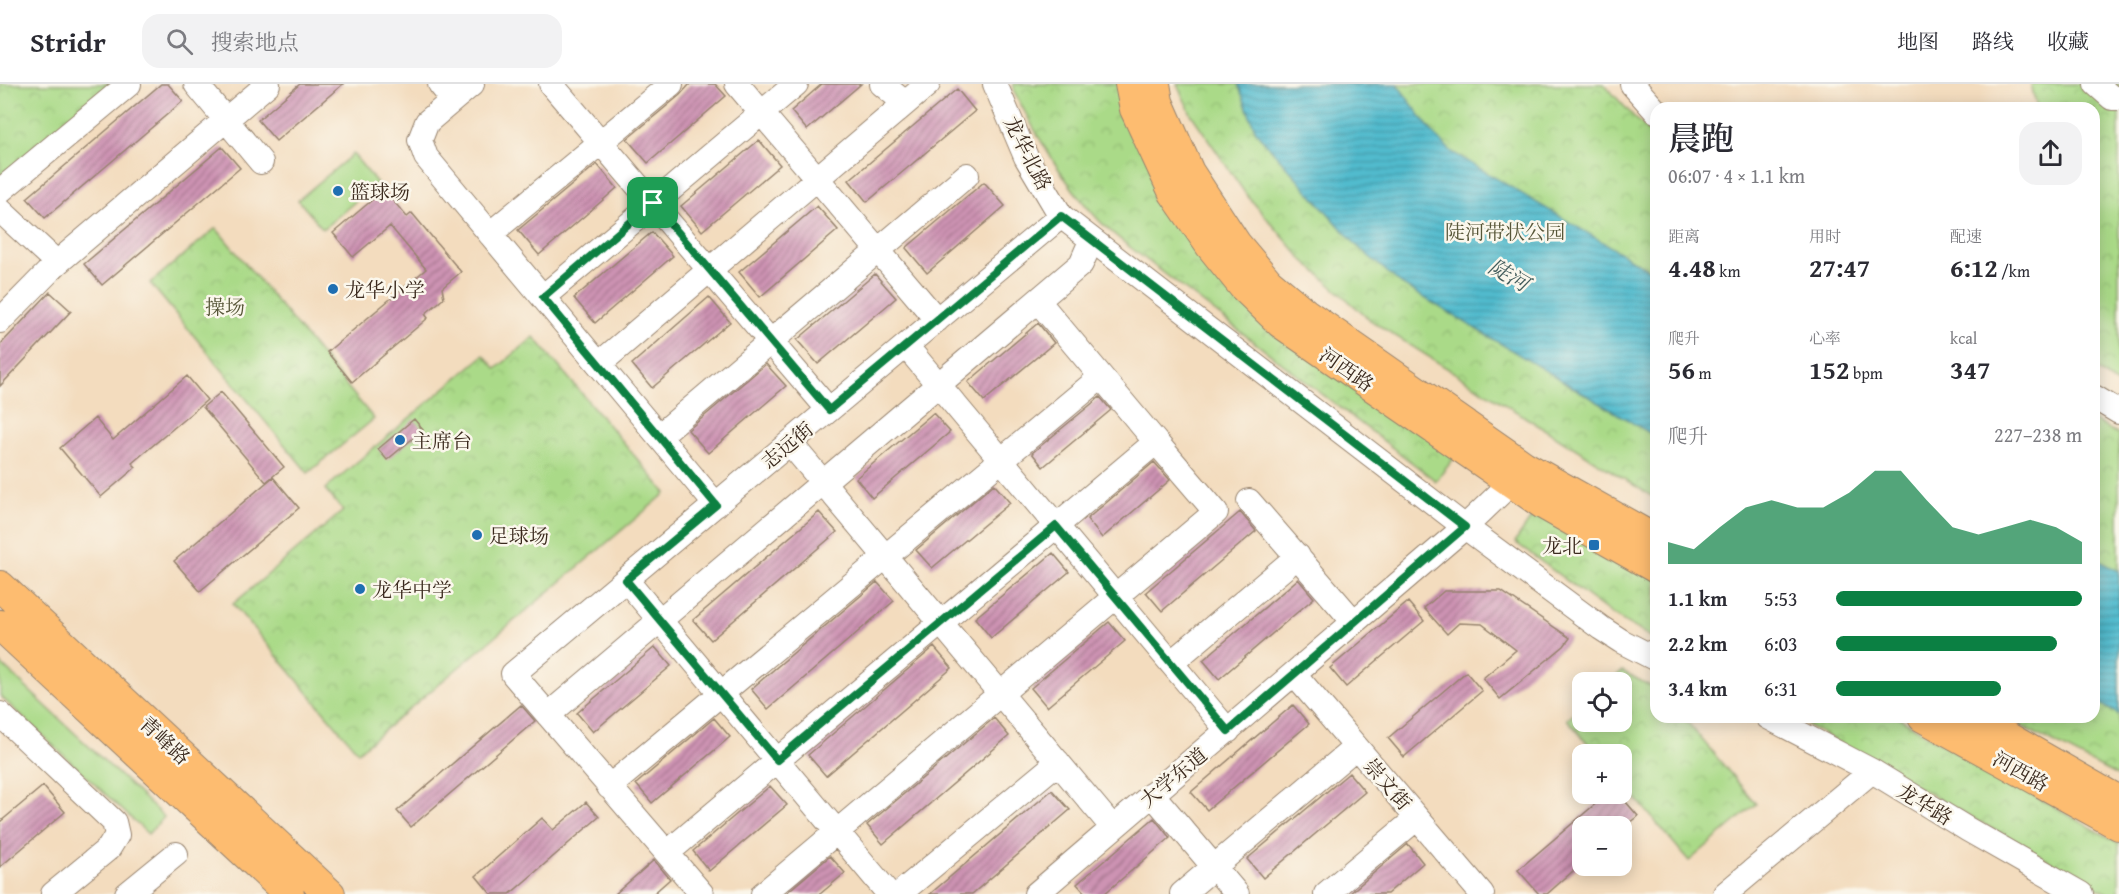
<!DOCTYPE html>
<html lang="zh">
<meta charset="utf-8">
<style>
body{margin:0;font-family:"Gentium Book Plus","Noto Serif SC",serif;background:#f2f2f3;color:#2b2b33;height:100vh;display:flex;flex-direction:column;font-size:22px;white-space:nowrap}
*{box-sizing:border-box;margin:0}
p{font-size:20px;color:#7c7c81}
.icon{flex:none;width:33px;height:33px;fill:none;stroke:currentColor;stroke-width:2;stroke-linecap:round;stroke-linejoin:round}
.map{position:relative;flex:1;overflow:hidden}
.panel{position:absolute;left:1650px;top:18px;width:450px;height:621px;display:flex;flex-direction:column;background:#fff;border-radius:18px;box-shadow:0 3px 15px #0003}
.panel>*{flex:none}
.buttons{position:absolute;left:1572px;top:588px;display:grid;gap:12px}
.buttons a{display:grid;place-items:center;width:60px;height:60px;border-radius:12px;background:#fff;box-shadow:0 3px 15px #0003;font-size:30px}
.pin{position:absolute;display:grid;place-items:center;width:51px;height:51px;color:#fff;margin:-26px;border-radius:12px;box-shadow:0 3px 9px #0006}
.round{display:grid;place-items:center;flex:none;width:63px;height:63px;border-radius:18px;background:#f2f2f3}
.headline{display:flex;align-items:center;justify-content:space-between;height:102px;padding:0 18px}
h1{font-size:33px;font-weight:600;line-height:45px}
.figures{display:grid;grid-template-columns:repeat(3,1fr);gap:9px;height:102px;padding:6px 18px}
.figures div{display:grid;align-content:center}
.figures b{font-size:26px;font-weight:600}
.figures small{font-size:16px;font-weight:400}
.figures p{font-size:16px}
.chart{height:168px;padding:12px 18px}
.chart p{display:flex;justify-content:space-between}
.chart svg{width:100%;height:108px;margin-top:6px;fill:#0b8043;opacity:.7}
ul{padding:0 18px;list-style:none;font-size:20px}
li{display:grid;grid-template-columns:96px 72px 1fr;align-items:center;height:45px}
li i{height:15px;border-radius:8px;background:#0b8043}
header{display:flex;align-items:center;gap:36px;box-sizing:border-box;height:84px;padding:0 30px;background:#fff;border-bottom:2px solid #e1e1e2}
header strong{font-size:28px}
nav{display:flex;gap:33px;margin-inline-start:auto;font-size:21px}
.search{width:420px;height:54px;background:#f2f2f3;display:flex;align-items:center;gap:15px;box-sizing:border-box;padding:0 21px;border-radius:18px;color:#7c7c81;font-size:22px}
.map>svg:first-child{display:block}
</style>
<header>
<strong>Stridr</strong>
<div class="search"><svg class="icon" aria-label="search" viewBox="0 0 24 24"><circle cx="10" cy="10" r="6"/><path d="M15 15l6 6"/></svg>搜索地点</div>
<nav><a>地图</a><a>路线</a><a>收藏</a></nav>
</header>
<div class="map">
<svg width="2119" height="810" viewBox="0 0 2119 810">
<defs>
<pattern id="park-crowns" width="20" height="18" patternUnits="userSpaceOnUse" patternTransform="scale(1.5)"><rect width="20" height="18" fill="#aada88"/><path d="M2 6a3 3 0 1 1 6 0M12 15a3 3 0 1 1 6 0" fill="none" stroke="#93bb75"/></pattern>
<pattern id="water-rules" width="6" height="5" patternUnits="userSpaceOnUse" patternTransform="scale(1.5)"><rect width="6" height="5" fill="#51bbce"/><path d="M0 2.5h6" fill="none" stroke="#4498a7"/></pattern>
<pattern id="building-hatch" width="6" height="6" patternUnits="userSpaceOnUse" patternTransform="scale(1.5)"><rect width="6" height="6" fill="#cd93b3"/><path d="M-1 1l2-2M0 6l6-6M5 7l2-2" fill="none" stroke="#a87891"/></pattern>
</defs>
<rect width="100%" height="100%" fill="#fbf7ec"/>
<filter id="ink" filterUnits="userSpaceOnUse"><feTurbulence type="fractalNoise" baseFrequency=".0167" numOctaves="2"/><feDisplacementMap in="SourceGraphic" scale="12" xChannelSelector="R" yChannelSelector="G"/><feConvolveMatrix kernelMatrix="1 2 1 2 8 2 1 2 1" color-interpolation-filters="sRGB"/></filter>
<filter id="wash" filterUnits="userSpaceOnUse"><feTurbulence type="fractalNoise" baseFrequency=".008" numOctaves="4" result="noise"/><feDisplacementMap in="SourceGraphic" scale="24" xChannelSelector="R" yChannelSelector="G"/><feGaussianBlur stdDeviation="1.35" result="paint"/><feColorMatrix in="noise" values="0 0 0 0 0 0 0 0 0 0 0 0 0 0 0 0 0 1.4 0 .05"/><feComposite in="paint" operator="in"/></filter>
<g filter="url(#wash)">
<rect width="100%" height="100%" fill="#f3dcbe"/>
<path fill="#aada88" stroke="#728253" stroke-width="1.5" d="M353,70l24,29 -54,46 -25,-29z
M0,579l164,154 -16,17 -148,-138z"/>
<path fill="url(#park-crowns)" stroke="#728253" stroke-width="1.5" d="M0,0h116l-116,96z
M1013,0h108l21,65 317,303 -23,29 -305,-233c-12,-10 -25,-19 -35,-31 -34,-37 -58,-79 -81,-124z
M1177,0h427l31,34 21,19v362l-286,-179 -67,-60 -58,-67 -54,-79z
M2031,0h88v301c-18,-10 -36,-23 -20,-45l-5,-19v-213h-57z
M216,144l158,191 -66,54 -158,-190z
M534,253l132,156 -308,259 -125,-148 110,-93 -18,-22 159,-134 12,14z
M2094,336l25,15v342l-115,-60h90z
M1538,424l118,62v70l-43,-25 -98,-73z
M1622,587l34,18v28h27l73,87 -67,57 -67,-79v-28h-25l-30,-35 15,-13v16h40v-40h-13z
M1793,633h105l57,35 164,91v51h-11z"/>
<path fill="url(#water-rules)" stroke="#467276" stroke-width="1.5" d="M1238,0h159l36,49 19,19 204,122v163l-255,-153 -45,-39 -100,-113z
M2094,474l25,13v144l-25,-15z"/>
<g id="blocks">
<path fill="url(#building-hatch)" d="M161,0h7l15,17 -138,117 -18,-20z
M300,0h43l-67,57 -18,-21z
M690,0h25l11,12 -78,67 -21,-24 53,-44z
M822,0h39l-54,46 -16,-19z
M957,5l18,22 -108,91 -18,-22z
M759,56l21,25 -78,66 -21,-25z
M222,63l18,21 -138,117 -18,-21z
M597,80l20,24 -78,67 -21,-25z
M984,98l21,24 -78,67 -21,-25z
M384,106l23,27 5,-4 49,59 -19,16 2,10 -19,16 3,4 -76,64 -25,-30 99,-83 -36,-43 -37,31 -20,-24z
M817,122l21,24 -78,67 -21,-25z
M652,148l21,24 -78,67 -21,-25z
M875,190l21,24 -78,66 -21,-24z
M50,208l21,19 -71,75v-41z
M709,213l21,25 -78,66 -20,-24z
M1038,239l16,20 -70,58 -16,-19z
M766,280l20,22 -78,67 -20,-23z
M187,292l20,24 -75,63 4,4 -35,30 -41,-49 35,-30 18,22z
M221,308l63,75 -18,15 -63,-75z
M1100,313l11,13 -68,57 -11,-14z
M933,329l17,19 -78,66 -16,-20z
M414,335l9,11 -36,30 -9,-11z
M1154,378l16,18 -68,58 -15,-19z
M273,393l26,31 -99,83 -26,-30z
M994,400l16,19 -78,65 -16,-18z
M819,428l18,20 -126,108 -18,-20z
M1240,428l16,19 -94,80 -16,-19z
M1053,469l16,19 -78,66 -16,-20z
M1298,495l16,19 -95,81 -16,-19z
M877,498l17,19 -126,108 -17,-20z
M1444,507h57l69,47 -6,8 -64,53 -17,-21 33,-28 -34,-26 -23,-1 -12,11 -23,-26z
M1408,518l16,19 -78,66 -16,-19z
M1109,538l16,19 -78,66 -16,-19z
M655,563l16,19 -78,66 -16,-19z
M934,563l18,21 -126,108 -18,-21z
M1466,588l16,19 -78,66 -16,-19z
M521,621l14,16 -124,106 -14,-16z
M1293,621l16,19 -102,86 -16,-18z
M714,634l16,19 -78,66 -16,-19z
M994,634l15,18 -126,108 -16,-19z
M1349,689l16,19 -102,86 -16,-19z
M43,702l22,26 -65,55v-45z
M770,702l17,19 -78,66 -16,-20z
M1052,706l18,20 -98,84h-42z
M1607,710h12l19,22 -13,10h-43v37l-35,31h-8l-21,-24z
M586,718l13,15 -89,77h-19l-15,-18 66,-58 11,12z
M1154,734l16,20 -66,56h-18l-9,-10z
M1408,760l15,19 -36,31h-38z
M830,772l15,17 -25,21h-35z
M654,776l16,19 -17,15h-38z"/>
</g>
</g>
<g filter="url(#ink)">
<use href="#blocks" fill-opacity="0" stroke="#97836e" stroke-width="1.5"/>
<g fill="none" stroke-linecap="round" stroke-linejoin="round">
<defs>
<path id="minor" d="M196,0l65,78
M440,0l13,16 -26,22 -7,18 6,17 290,348
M551,0l278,326
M737,0l200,236
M882,0l23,19
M995,0l31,73 35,59 404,311 136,101 20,13 35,18
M1632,0l24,27
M2096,0l16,14h7
M453,16l19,-16
M0,107l129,-107
M0,126l57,53
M490,150l181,-150
M543,213l253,-213
M0,237l57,-58 211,-179
M906,262l322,385
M599,280l329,-280
M2094,313l25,15
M659,352l308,-261
M790,359l323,385
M1249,417l105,121
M626,496l263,314
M1171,579l127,-107
M1294,590l188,220
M0,630l114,108 3,13 -8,13 -56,46
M548,631l533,-451 10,-23
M1768,633l104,54 95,58 114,65
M609,703l492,-410
M1152,710l85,100
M667,769l489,-411 -118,-141
M127,810l49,-40
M702,810l-189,-220 548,-458
M763,810l453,-382 -60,-70
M899,810l159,-132
M1036,810l429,-367 46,-44 11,-14
M1182,810l174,-147
M1326,810l91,-76
M1725,810l147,-123"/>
<path id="major" d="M1130,0l5,25 39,84 36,52 33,41 38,37 262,181 113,64
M1155,0l3,18 31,70 47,72 32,38 37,31 219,153 132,74
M0,502l330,308
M0,541l289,269
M1923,633l196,108
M1972,633l147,84"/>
</defs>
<use href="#minor" stroke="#97836e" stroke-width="26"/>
<use href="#major" stroke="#97836e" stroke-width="32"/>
<use href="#minor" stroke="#fff" stroke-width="24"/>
<use href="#major" stroke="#fdbc70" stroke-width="30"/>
</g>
</g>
<g fill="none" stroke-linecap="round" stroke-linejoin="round" filter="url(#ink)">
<defs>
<path id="route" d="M653,119l176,207 232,-194 404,311 -237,204 -172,-205 -279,234 -151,-180 90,-75 -173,-208z"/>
</defs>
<use href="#route" stroke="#fff" stroke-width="12"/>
<use href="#route" stroke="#0b8043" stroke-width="8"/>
</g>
<g fill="#1f6fb2" stroke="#fbf7ec" stroke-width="2">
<circle cx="338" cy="107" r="6"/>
<circle cx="333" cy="205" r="6"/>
<circle cx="400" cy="356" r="6"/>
<circle cx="477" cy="451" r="6"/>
<rect x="1588" y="455" width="12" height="12" rx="3"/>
<circle cx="360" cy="505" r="6"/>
</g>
<g text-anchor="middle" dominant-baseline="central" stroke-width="5" stroke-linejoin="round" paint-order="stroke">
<g font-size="20" fill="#3b2a1e" stroke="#fbf7ec">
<text transform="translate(1028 69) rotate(63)">龙华北路</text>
<text transform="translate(1347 285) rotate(35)">河西路</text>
<text transform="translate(787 361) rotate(-40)">志远街</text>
<text transform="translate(165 656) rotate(43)">青峰路</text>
<text transform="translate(2021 687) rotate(29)">河西路</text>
<text transform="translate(1173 693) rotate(-40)">大学东道</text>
<text transform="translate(1388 700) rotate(49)">崇文街</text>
<text transform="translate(1925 720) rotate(31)">龙华路</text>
</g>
<g font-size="20" fill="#3b2a1e" stroke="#fbf7ec" text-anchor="start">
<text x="350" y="107">篮球场</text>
<text x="345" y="205">龙华小学</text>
<text x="412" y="356">主席台</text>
<text x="489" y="451">足球场</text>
<text x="1582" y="461" text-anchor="end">龙北</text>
<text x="372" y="505">龙华中学</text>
</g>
<g font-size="20" fill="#575638" stroke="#fbf7ec">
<text x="1505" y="147">陡河带状公园</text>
<text x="225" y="222">操场</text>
</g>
<g font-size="21" font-style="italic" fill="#435d5c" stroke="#fbf7ec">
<text transform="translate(1509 191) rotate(30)">陡河</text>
</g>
</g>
</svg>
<div class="buttons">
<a><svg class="icon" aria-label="locate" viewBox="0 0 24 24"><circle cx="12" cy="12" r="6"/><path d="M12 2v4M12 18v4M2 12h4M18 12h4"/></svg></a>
<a>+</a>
<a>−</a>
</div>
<div class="pin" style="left:653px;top:119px;background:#1e9e55"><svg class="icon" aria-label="arrive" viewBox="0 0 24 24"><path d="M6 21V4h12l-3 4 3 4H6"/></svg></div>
<section class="panel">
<div class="headline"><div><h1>晨跑</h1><p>06:07 · 4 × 1.1 km</p></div><a class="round"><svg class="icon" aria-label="share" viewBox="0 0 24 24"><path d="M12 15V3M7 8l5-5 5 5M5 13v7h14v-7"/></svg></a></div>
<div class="figures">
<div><p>距离</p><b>4.48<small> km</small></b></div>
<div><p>用时</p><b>27:47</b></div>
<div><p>配速</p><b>6:12<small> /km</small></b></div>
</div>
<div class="figures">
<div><p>爬升</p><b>56<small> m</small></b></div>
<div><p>心率</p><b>152<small> bpm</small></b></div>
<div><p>kcal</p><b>347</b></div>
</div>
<div class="chart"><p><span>爬升</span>227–238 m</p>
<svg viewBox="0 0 160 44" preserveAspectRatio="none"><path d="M0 44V35L10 38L20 29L30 21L40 18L50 21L60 21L70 15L80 6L90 6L100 18L110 29L120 32L130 29L140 26L150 29L160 35V44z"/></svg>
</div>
<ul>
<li><b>1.1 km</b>5:53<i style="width:100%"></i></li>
<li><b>2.2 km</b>6:03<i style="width:90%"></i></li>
<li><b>3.4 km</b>6:31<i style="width:67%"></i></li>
</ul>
</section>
</div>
